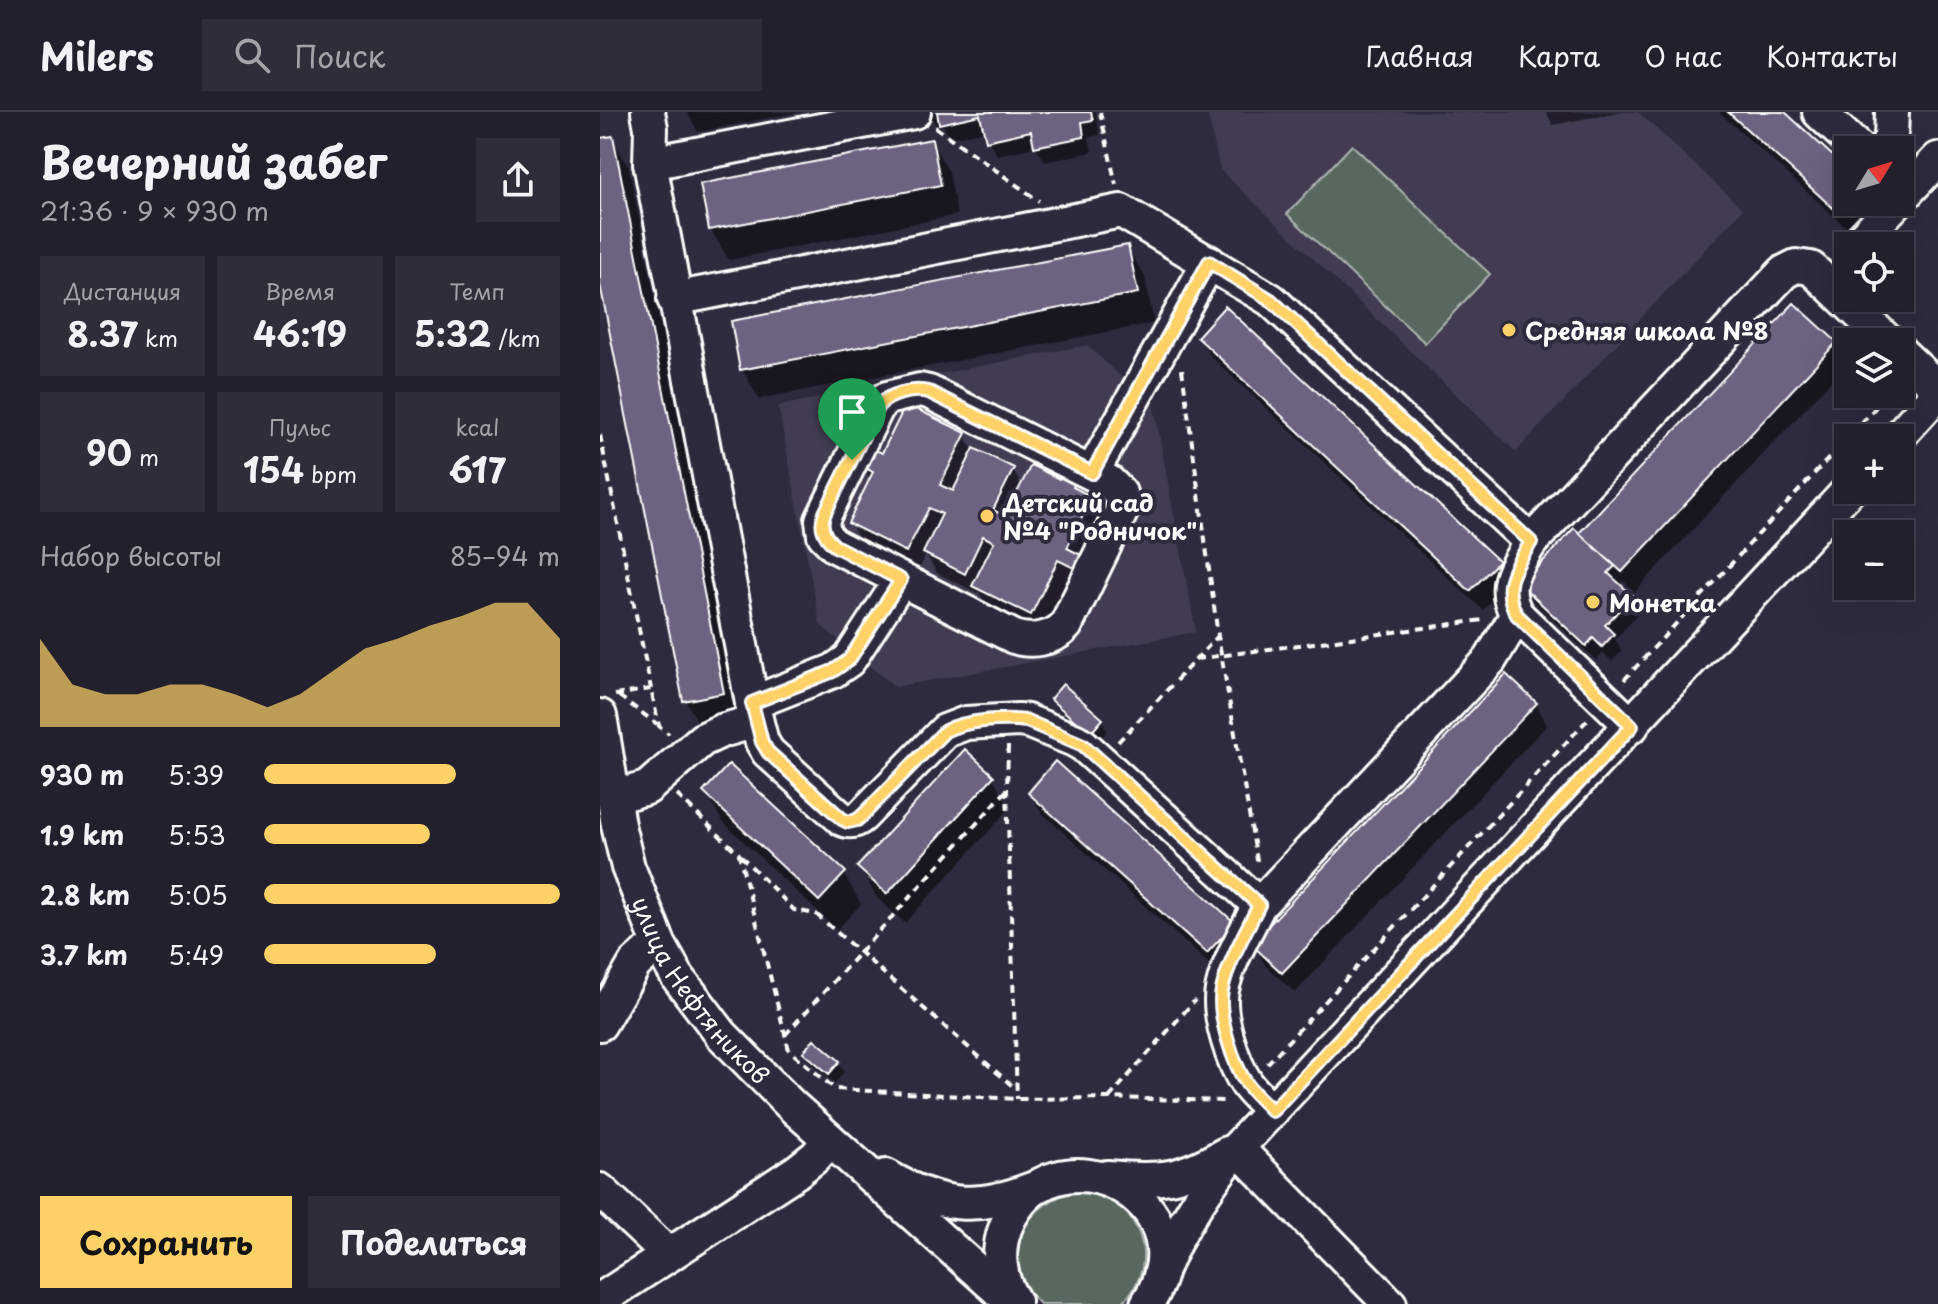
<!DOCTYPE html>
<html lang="ru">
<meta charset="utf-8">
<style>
body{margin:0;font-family:"Playpen Sans",sans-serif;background:#2f2d3a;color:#f1f3f6;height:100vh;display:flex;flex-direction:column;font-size:30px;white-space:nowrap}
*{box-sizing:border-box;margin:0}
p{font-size:26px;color:#a3a3aa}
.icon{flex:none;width:44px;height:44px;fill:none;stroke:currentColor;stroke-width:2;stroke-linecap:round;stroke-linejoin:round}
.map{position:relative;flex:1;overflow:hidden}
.panel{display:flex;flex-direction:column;background:#23202e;width:600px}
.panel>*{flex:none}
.needle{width:52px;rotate:52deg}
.tools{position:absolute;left:1234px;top:24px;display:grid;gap:16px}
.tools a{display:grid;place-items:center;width:80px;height:80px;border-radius:0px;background:#23202e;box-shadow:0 8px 32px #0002,0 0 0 2px #403e4a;font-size:40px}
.pin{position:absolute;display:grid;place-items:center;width:68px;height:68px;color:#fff;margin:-82px -34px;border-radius:50% 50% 50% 0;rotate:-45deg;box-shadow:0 0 8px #0007}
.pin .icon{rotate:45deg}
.round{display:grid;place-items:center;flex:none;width:84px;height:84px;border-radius:0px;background:#2f2d3a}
.overview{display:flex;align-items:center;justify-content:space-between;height:136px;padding:0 40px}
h1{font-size:44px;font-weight:700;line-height:60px}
.figures{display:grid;grid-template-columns:repeat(3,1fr);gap:12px;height:136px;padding:8px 40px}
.figures div{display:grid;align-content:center;border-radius:0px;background:#2f2d3a;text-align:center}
.figures b{font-size:34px;font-weight:700}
.figures small{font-size:22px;font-weight:400}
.figures p{font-size:22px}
.chart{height:224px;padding:16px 40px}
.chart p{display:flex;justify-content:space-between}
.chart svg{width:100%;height:144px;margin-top:8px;fill:#ffd166;opacity:.7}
.cta{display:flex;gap:16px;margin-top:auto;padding:16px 40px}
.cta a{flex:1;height:92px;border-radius:0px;background:#ffd166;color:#111;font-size:32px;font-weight:700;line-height:92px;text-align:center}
.cta a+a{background:#2f2d3a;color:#f1f3f6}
ul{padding:0 40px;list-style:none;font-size:26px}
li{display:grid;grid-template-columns:128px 96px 1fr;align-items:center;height:60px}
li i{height:20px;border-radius:10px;background:#ffd166}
header{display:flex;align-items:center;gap:48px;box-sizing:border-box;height:112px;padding:0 40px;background:#23202e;border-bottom:2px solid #403e4a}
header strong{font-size:38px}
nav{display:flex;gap:44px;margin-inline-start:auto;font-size:28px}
.search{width:560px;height:72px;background:#2f2d3a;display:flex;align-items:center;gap:20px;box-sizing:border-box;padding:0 28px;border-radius:0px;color:#a3a3aa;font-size:30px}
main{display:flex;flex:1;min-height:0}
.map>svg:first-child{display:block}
</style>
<header>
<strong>Milers</strong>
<div class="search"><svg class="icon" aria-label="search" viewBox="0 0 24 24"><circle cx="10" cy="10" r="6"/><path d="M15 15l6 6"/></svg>Поиск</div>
<nav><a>Главная</a><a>Карта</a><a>О нас</a><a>Контакты</a></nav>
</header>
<main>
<section class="panel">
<div class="overview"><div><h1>Вечерний забег</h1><p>21:36 · 9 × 930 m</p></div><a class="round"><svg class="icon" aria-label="share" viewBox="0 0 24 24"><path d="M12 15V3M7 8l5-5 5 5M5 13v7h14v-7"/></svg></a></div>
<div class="figures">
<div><p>Дистанция</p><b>8.37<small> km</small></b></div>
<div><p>Время</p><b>46:19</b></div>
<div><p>Темп</p><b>5:32<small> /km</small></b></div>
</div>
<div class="figures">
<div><b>90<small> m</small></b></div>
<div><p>Пульс</p><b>154<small> bpm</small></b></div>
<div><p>kcal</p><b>617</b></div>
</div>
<div class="chart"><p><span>Набор высоты</span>85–94 m</p>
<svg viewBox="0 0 160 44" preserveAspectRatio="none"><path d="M0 44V17L10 31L20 34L30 34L40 31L50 31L60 34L70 38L80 34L90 27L100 20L110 17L120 13L130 10L140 6L150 6L160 17V44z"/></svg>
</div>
<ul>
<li><b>930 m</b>5:39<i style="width:65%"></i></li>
<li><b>1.9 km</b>5:53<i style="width:56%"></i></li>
<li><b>2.8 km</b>5:05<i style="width:100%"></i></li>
<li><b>3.7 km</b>5:49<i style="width:58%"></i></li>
</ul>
<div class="cta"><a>Сохранить</a><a>Поделиться</a></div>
</section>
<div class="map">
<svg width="1338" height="1192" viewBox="0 0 1338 1192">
<rect width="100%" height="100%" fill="#2f2a3d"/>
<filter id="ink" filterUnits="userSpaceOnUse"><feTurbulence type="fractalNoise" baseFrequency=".0125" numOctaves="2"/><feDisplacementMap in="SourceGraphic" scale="16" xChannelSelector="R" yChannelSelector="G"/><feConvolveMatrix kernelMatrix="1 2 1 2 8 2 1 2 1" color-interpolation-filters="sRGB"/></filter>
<g filter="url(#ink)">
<path fill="#423b51" d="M607,0h431l105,97 -227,243 -296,-282z
M487,233l67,62 42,225 -301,55 -75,-62 -42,-219z"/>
<path fill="#59685f" stroke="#acb4af" stroke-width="2" d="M752,33l138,129 -65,69 -138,-129z
M472,1081c63,-4 96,67 49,111h-81c-41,-38 -22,-99 32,-111z"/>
<path fill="#0007" d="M87,0h111l-100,20z
M328,0h167l5,23 -11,2 3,15 -47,10 -9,-15 -39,8 -9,-15 -2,-9 -36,7 -7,-13 -6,2z
M946,0h73l-66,13z
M1119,0h63l66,60v30h21l-23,25z
M12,26l17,30 111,555 -37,8 -18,-31 -85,-426v-134z
M331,29l18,31 8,43 -228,45 -18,-30 -8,-44z
M527,135l18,30 9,46 -395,76 -17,-30z
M599,225l298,225 12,20 -26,28 -272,-253z
M1235,232l12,20 -212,228 -12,-11 -4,4 12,12 9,15 -25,27 7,12 -10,10 -9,-8 -7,7 -63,-59 -9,-16 56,-49z
M364,323l9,15 40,20 9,16 38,-5 17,-6 26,44 -13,71 -20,-10 -27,54 -56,-28 -9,-15 -1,2 -40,-20 -11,-18 -8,17 -56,-28 -12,-21 21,-43 -9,-15 21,-9z
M463,574l39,35 5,10 -11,12 -38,-34 -6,-10z
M936,592l11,21 -252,268 -30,-28 -11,-20z
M365,640l28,26 17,30 -105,115 -28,-25 -17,-31z
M105,680l139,82 17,30 -24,26 -114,-108z
M430,681l203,131 -14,49 -177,-160z
M205,941l34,9 5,10 -9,11 -24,-21z"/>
<path fill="#6d627f" stroke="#fff" stroke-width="2" d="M337,0h154l2,8 -11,2 2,15 -50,10 -3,-16 -45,10 -6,-26 -41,9z
M1128,0h57l63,58v22l-15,16z
M13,24l111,557 -41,8 -83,-417v-146z
M332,27l9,46 -232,45 -9,-46z
M528,133l10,48 -398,77 -9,-49z
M1194,191l43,39 -215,230 -43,-39z
M625,194l274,255 -29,30 -273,-254z
M306,292l60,29 -26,52 13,6 21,-43 40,20 -21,42 12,6 26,-51 28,14 6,-12 14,7 -6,13 19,10 -25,51 18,9 -7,13 -20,-10 -27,55 -59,-29 22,-44 -11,-6 -18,38 -42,-21 19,-39 -13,-6 -23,44 -58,-29 25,-51 -13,-7 9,-18 13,6z
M974,416l41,38 -7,7 25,23 -28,29 9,9 -12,13 -9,-9 -7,8 -65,-61z
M906,562l31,29 -255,270 -31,-29z
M463,572l40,35 -13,15 -40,-35z
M365,637l29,27 -107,118 -30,-27z
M455,649l180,162 -28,30 -179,-160z
M129,652l117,108 -27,29 -116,-109z
M214,927l26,22 -11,13 -26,-22z"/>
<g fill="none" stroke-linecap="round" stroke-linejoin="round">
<defs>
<g id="minor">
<path d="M48,0l3,16 -1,35 102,540 10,39 6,10 74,67c8,4 13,3 20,-3l83,-85 21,-8 52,-3 9,1 47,19 9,5 176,160c-13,27 -31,56 -37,85 -5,24 11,74 25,94 7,10 17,18 25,27"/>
<path d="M1219,0l41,38"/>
<path d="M1284,38l7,-13 1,-25"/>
<path d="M50,51l264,-51"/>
<path d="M1300,87l38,-40"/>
<path d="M1255,134l42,-44"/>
<path d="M74,187l447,-88 150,89 260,242c-16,26 -31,44 -14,73l115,111"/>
<path d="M1300,240l38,36"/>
<path d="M320,278l9,2 180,90 11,11 3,15 -57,117c-11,14 -36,18 -52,12l-179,-91 -11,-11 -2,-15 56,-114 9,-8z"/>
<path d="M1297,326l41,-45"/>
<path d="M492,361l117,-211"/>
<path d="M931,430l253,-270 12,-6 15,2 78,74"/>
<path d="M152,591l81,-32 16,-11 52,-80"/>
<path id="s1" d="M0,604l18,109 10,42 32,79 17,30 44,58 71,72 222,198"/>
<path d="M13,685l34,-9 55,-48 19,-9 35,-10"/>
<path d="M659,793l231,-245 27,-45"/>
<path d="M0,912l35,-60 10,-9 15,-9"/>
<path d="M637,1036l153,156"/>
<path d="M286,1064c53,31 90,35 146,13"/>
<path d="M507,1065c54,5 73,3 120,-24"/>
<path d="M0,1078l69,65"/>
<path d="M561,1160c19,-47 46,-85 76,-124l612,-658"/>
<path d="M0,1188l196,-128 19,-15 15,-17"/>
<path d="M414,1189c-15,-22 -18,-50 -8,-75 45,-108 209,-26 141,78"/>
</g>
</defs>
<use href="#minor" stroke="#fff" stroke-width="38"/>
<path stroke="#fff" stroke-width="4" stroke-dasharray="8 6" stroke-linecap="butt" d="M500,0l16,73
M335,15l104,74
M582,257l36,267 40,230
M0,323l51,254
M596,547l287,-39
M1024,568l264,-286
M15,583l36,-6 8,37 10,8
M19,584l38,28
M518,630l100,-106
M408,634l-1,44 10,309
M77,683l62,59 50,196 46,39 182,10 92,-1 117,3
M141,744l53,54 22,4 200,175
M185,923l221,-244
M667,952l321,-345
M509,986l86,-98"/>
<use href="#minor" stroke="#2f2a3d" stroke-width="32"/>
</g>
</g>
<g fill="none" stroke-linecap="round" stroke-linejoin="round" filter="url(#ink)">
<defs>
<path id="route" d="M609,150l62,38 260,242c-16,26 -31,44 -14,73l115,111 -360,385c-8,-9 -18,-17 -25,-27 -14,-20 -30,-70 -25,-94 6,-28 24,-59 37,-85l-176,-160 -56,-24c-23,-3 -61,-1 -82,10l-83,85 -5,4 -9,2 -6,-3 -74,-67 -6,-10 -10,-39 81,-32 16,-11 52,-80 -66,-34c-11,-9 -16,-20 -10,-33l53,-107c11,-12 35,-18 51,-14l163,81z"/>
</defs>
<use href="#route" stroke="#fff" stroke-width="16"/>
<use href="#route" stroke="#ffd166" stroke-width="10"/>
</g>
<g fill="#ffd166" stroke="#2f2a3d" stroke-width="3">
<circle cx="909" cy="218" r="8"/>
<circle cx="387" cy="404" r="8"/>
<circle cx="993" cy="490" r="8"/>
</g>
<g text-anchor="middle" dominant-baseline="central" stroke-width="8" stroke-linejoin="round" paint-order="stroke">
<g font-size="24" font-weight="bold" fill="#fff" stroke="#2f2a3d" text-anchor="start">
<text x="925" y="218">Средняя школа №8</text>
<text x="403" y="390">Детский сад<tspan x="403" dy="28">№4 "Родничок"</tspan></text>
<text x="1009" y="490">Монетка</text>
</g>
<g font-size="24" fill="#fff" stroke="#2f2a3d">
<text stroke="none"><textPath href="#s1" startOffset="298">улица Нефтяников</textPath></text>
</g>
</g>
</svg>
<div class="tools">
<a><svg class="needle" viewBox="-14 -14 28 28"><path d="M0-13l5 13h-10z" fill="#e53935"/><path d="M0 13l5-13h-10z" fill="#a3a3aa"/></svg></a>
<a><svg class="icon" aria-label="locate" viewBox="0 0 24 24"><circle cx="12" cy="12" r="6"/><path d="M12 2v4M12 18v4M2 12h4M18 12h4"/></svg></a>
<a><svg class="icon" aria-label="layers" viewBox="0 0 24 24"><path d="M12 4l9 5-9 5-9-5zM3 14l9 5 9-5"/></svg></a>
<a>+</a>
<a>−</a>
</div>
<div class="pin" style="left:252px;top:348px;background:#1e9e55"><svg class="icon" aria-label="arrive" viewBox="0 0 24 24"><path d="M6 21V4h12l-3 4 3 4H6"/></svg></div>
</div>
</main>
